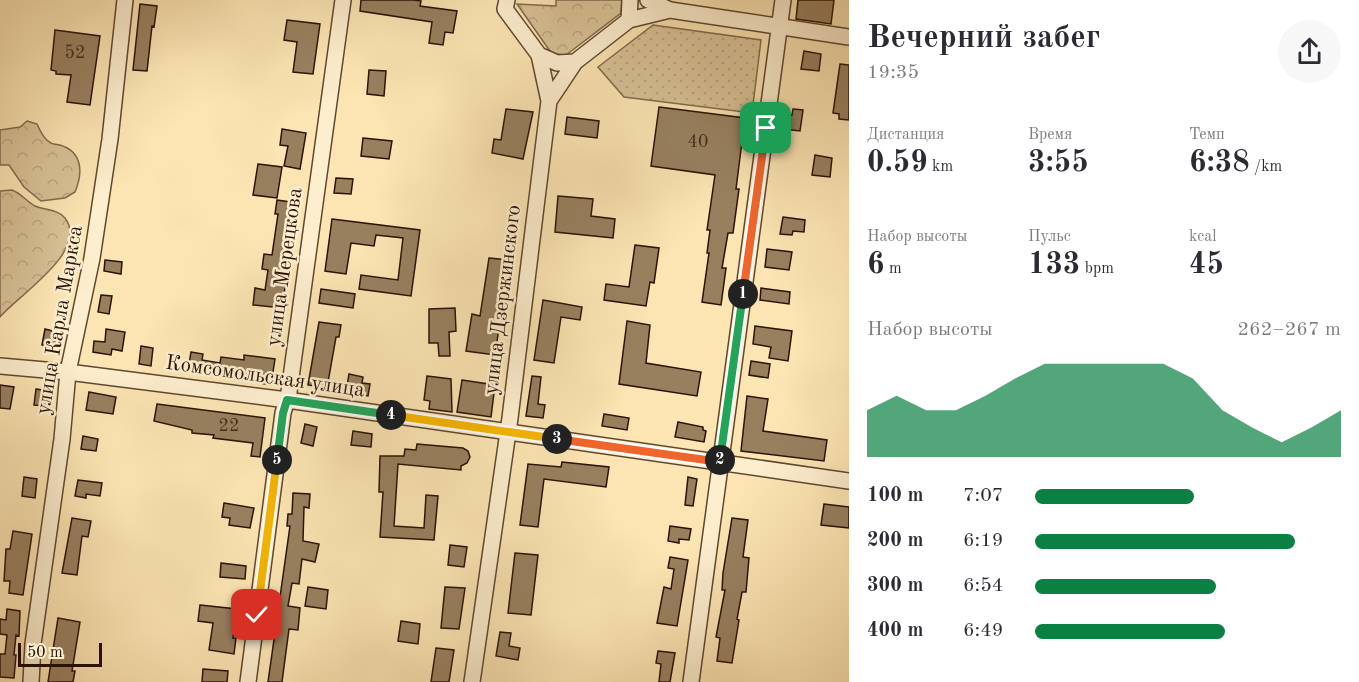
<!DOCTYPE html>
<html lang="ru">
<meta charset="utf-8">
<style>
body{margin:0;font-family:"Old Standard TT",serif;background:#f7f7f7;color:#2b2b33;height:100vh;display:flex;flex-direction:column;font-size:22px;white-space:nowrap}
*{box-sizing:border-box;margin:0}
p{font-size:20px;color:#7c7c81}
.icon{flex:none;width:33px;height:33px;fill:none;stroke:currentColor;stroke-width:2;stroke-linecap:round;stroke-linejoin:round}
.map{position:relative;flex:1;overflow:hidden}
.panel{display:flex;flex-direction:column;background:#fff;width:510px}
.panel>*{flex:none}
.scale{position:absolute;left:18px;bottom:15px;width:84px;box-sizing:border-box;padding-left:6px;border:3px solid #2b1203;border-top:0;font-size:16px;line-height:21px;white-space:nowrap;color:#2b1203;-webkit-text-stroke:4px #fdeece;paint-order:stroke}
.pin{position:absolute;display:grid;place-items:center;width:51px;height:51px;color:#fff;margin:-26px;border-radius:12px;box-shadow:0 3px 9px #0006}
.km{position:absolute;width:30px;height:30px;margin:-15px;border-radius:50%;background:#222;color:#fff;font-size:16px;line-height:30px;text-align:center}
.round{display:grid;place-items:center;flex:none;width:63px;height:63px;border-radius:32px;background:#f7f7f7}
.head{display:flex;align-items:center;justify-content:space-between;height:102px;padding:0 18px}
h1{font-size:33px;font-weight:700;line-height:45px}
.metrics{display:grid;grid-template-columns:repeat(3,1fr);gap:9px;height:102px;padding:6px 18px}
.metrics div{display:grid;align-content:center}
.metrics b{font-size:30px;font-weight:700}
.metrics small{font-size:16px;font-weight:400}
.metrics p{font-size:16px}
.chart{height:168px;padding:12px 18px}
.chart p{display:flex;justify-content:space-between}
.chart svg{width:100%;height:108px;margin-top:6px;fill:#0b8043;opacity:.7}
ul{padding:0 18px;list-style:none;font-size:20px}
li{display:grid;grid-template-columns:96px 72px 1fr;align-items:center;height:45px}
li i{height:15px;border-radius:8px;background:#0b8043}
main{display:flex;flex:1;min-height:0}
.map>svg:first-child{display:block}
</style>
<main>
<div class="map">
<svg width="849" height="682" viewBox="0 0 849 682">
<defs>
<pattern id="green-dots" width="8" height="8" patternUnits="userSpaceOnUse" patternTransform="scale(1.5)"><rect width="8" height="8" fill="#d8c195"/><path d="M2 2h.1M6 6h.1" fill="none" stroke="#baa57f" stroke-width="1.8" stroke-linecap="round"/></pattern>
<pattern id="forest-crowns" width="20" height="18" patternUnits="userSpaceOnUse" patternTransform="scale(1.5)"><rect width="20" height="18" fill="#d8c195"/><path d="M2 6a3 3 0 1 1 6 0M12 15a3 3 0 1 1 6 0" fill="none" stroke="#baa57f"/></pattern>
</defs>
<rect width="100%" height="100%" fill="#fce5b3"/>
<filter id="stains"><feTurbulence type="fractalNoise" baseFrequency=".00333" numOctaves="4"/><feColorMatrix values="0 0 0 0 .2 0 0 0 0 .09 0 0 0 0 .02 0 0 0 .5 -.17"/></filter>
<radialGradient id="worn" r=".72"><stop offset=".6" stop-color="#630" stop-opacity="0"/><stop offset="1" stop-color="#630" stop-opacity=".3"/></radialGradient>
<path fill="url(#green-dots)" stroke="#826a4c" stroke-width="1.5" d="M653,25l108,15 -9,73 -128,-16 -26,-30z"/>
<path fill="url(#forest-crowns)" stroke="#826a4c" stroke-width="1.5" d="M556,0h66l-1,13 -55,42 -14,-1 -35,-50 39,2z
M27,121l10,3c3,7 7,16 14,19 1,1 9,2 9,2 23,7 23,28 15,47l-10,6 -24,3 -17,-14 -15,-22h-9v-35l20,-3z
M12,190c10,4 14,11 23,16 9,4 23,3 30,12 25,33 -48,78 -65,99v-126z"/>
<path fill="#98805f" stroke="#2b1203" stroke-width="1.5" d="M361,0h53l7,1 -1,5 37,5 -4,22 -8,-1 -2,13 -14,-2 3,-21 -72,-11z
M798,0h36l-3,24 -35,-5z
M140,4l17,2 -3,21 -2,-1 -5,45 -14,-1z
M287,20l33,4 -7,50 -20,-2 4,-30 -13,-2z
M55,30l45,6 -10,69 -23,-3 4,-27 -15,-1v-3l-5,-1z
M804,51l17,3 -2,17 -18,-2z
M840,64l9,1v55l-10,-1v-5l-6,-1z
M369,70l17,1 -2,25 -17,-2z
M659,107l86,11 -9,71h3l-6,44h-5l-6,35h4l-5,37 -19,-3 7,-49h-2l3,-23h-3l8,-55 -64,-9z
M506,109l27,3 -10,47 -31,-6 2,-14 7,1z
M793,109l10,1 -3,21 -16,-2 2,-14h6z
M567,117l32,4 -2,17 -32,-4z
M282,129l24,4 -6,36 -16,-3 4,-20 -8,-1z
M363,138l29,3 -3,18 -28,-3z
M815,155l17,3 -2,19 -18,-2z
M258,164l24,3 -5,31 -24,-3z
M336,178l17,1 -2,15 -17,-1z
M558,196l35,3 -2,17 24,3 -2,19 -58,-6z
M277,200l20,3 -15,105 -29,-3 2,-17 10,2 3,-20 -6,-1 2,-15 8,1 6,-41h-3z
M783,217l22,3 -1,12 -11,-1 -1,4 -12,-1z
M332,219l88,11 -9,66 -52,-7 2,-14 37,5 5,-42 -27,-3 -2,11 -23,-3 -5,31 -21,-3z
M635,245l24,3 -5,35 -4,-1 -4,24 -42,-6 2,-16 23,3z
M767,249l25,3 -3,18 -24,-3z
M489,258l20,2 -14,95 -29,-4 6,-37 8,2z
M105,260l17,2 -1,12 -17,-3z
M761,288l29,4 -1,12 -29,-4z
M321,289l34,5 -2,14 -34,-5z
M101,295l11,1 -3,18 -11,-2z
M543,300l39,7 -2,13 -19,-3 -7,46 -20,-3z
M455,308l1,23 -7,1 1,24h-11l-1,-13h-9v-34z
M627,321l23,4 -4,38 55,9 -4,24 -78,-12z
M319,322l22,3 -2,12h-3l-9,51 -19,-3z
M755,326l37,5 -4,30 -19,-3 2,-11 -18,-3z
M45,329l12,3 -3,16 -12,-3z
M106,329l19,3 -3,19 -10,-2 -1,6 -18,-3 1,-11 11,1z
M141,346l12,2 -2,18 -12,-2z
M191,352l12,2 -1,6 18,3 1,-6 23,3v-5l31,4 -4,26 -83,-15z
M751,361l19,3 -2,14 -19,-3z
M349,374l14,3 -1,6 8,1 -2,12 -22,-4z
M427,376l24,3 1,33 -23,-3 1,-8 -6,-1z
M532,376l9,1 -3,27 7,1 -2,13 -17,-2z
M462,380l33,5 -4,32 -34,-5z
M0,385l14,2 -4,22 -10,-1z
M36,389l13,2 -2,15 -13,-1z
M89,392l27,5 -3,17 -27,-4z
M747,396l21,3 -5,32 64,9 -3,21 -83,-10z
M157,404l108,14 -5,39 -9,-1 2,-13 -40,-5 1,-3 -22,-2v-3l-38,-9z
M604,414l25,4 -2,12 -25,-4z
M678,422l25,5v3l3,1 -2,11 -29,-5z
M305,424l12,3 -4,19 -12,-3z
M353,431l19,3 -1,13 -20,-2z
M83,436l15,3 -2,12 -15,-2z
M417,444l46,4 5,3 2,6 -3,6 -6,3v4l-63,-6 -4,62 30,2 2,-33 12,1 -4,44 -54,-3 3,-45h-4l1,-36h24l1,-7 11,1z
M562,462l47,5 -3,20 -62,-8 -6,48 -18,-2 8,-61 33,3z
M24,477l13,2 -2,19 -13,-2z
M688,477l9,2 -4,27 -8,-1z
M78,480l24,3 -2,13 -14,-2v4l-11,-2z
M293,493l17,1 -1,14 -5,-1 -1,34 16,3 -4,18 -13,-3 -3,25 -7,-1 -4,23 12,2 -2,22 -9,-1 -7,53h-14l22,-156h-3l1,-12h4z
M224,503l30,5 -4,20 -21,-3 1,-7 -8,-1z
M824,504l25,3v21l-28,-3z
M72,518l19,3 -3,16 -6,-1 -5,39 -15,-2z
M732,518l16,2 -5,37 6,1 -3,34h-4l-5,27 2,1 -7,43 -15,-2 3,-23 -4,-1 9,-47h-3l1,-17z
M670,526l21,3 -2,11 -10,-1v4l-11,-2z
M13,531l19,3 -9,61 -14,-2 1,-12h-6l2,-32h4z
M450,545l17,2 -3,20 -16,-2z
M515,553l23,2 -7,60 -23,-2z
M670,557l18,3 -11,66 -20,-3 7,-36 7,2 3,-20 -6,-1z
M221,563l25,3 -1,13 -25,-2z
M308,587l20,3 -2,19 -21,-3z
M445,587l20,1 -6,41 -18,-1z
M200,605l37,4 -4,29h3l-2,16 -25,-4 4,-27 -15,-2z
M7,609l13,2 -1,25 -3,-1 -2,20h2l-2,23 -14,-1v-23h5l2,-19 -7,-1v-15l6,1z
M58,618l22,4 -8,49h3l-2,11h-25z
M401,621l19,3 -2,20 -20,-3z
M500,632l11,1 -2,13 11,2 -2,12 -22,-4z
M436,648l18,2 -5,32h-18z
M658,651l17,2 -5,29h-11l2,-18 -5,-1z
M203,669l25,2 -1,11h-25z"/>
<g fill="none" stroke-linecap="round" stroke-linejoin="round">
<defs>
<path id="tertiary" d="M507,0l-2,9 34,46 18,8 18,-1 54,-42 1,-20
M648,0l22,10 179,27
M629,20l41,-10
M549,101l26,-39
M0,366l68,6 219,28 562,81
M31,682l2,-38 29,-205 6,-67 24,-114 18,-119 15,-139
M248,682l35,-269 6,-21 54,-392
M472,682l38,-264 39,-317 -10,-46
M691,682l92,-682"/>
</defs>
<use href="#tertiary" stroke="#5f472f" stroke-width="18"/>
<use href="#tertiary" stroke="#fdeece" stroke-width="15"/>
</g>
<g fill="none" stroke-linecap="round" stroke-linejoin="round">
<defs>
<path id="split-1" d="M743,294l23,-166"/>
<path id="split-2" d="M720,460l23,-166"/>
<path id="split-3" d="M557,439l163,23v-2"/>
<path id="split-4" d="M391,415l166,24"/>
<path id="split-5" d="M277,460l6,-47 4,-13 104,15"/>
<path id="split-6" d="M257,615l20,-155"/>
</defs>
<use href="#split-1" stroke="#fff" stroke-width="12"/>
<use href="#split-2" stroke="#fff" stroke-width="12"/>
<use href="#split-3" stroke="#fff" stroke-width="12"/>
<use href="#split-4" stroke="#fff" stroke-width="12"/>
<use href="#split-5" stroke="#fff" stroke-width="12"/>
<use href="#split-6" stroke="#fff" stroke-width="12"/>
<use href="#split-1" stroke="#f0652b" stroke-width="8"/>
<use href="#split-2" stroke="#22a559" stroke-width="8"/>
<use href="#split-3" stroke="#f0652b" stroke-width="8"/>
<use href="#split-4" stroke="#f5b400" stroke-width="8"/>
<use href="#split-5" stroke="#22a559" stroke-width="8"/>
<use href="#split-6" stroke="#f5b400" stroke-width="8"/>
</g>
<g text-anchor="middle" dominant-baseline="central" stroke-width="5" stroke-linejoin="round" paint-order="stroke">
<g font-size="18" fill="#462e1a">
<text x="75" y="53">52</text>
<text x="698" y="142">40</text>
<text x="229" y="426">22</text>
</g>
<g font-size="21" fill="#2b1203" stroke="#fdeece">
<text transform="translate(285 267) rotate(-82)">улица Мерецкова</text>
<text transform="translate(503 300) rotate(-83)">улица Дзержинского</text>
<text transform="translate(60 320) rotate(-80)">улица Карла Маркса</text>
<text transform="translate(265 377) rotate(8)">Комсомольская улица</text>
</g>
</g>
<rect width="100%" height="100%" filter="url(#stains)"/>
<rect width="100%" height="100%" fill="url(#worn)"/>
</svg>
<div class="scale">50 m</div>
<div class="pin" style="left:766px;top:128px;background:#1e9e55"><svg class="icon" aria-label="arrive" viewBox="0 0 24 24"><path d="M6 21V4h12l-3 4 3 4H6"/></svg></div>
<div class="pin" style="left:257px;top:615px;background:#d93025"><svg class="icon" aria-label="check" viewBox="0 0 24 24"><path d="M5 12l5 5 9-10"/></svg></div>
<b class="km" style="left:743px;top:294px">1</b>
<b class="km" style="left:720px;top:460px">2</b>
<b class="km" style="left:557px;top:439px">3</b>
<b class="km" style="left:391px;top:415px">4</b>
<b class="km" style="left:277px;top:460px">5</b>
</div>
<section class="panel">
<div class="head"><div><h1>Вечерний забег</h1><p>19:35</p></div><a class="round"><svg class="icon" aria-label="share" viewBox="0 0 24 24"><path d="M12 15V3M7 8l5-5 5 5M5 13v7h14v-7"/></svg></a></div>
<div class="metrics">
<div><p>Дистанция</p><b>0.59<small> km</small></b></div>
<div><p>Время</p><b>3:55</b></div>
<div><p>Темп</p><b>6:38<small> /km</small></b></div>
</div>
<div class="metrics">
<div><p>Набор высоты</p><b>6<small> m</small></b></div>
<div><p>Пульс</p><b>133<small> bpm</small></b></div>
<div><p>kcal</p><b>45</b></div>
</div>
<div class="chart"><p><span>Набор высоты</span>262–267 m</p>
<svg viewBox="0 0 160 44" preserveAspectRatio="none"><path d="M0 44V25L10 19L20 25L30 25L40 19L50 12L60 6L70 6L80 6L90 6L100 6L110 12L120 25L130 32L140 38L150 32L160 25V44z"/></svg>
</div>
<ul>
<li><b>100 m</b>7:07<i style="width:52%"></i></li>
<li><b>200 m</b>6:19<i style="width:85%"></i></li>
<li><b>300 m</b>6:54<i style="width:59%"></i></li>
<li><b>400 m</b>6:49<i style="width:62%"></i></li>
</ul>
</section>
</main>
